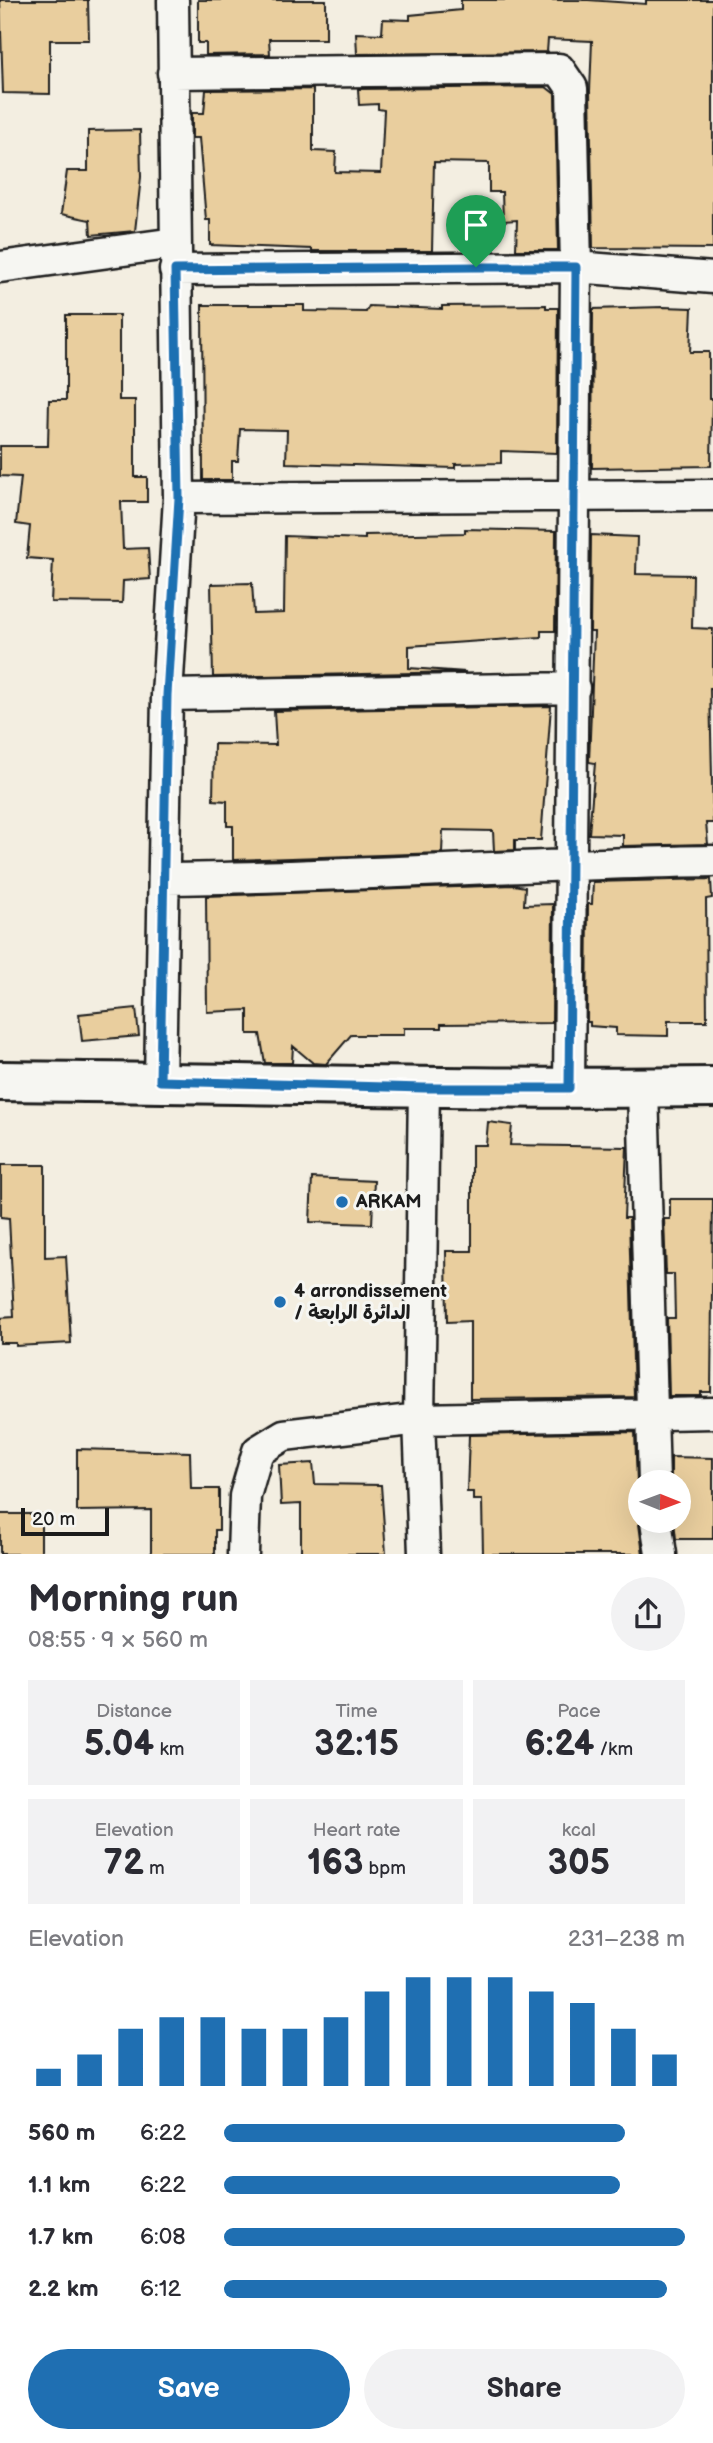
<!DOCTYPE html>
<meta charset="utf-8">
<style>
body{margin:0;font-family:"Balsamiq Sans","Playpen Sans Arabic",sans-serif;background:#f2f2f3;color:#2b2b33;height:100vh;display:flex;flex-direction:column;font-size:26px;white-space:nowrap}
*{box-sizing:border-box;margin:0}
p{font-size:23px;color:#7c7c81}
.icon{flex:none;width:38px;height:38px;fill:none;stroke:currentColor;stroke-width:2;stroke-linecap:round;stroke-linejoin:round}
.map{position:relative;height:1554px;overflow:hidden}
.details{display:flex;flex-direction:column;background:#fff;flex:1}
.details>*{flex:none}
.needle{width:46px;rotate:91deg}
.controls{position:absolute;left:628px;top:1470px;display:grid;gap:14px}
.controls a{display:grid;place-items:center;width:63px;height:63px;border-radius:50%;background:#fff;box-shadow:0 7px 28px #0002;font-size:35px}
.scale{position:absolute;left:21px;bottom:18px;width:88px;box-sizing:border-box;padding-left:7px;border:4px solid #1c1c1c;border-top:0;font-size:19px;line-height:24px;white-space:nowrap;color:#1c1c1c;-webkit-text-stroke:5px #f6f6f2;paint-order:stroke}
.pin{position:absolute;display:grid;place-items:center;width:60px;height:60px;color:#fff;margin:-72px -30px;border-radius:50% 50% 50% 0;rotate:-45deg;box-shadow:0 0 7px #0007}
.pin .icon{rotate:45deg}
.round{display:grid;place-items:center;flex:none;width:74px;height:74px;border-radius:37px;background:#f2f2f3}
.overview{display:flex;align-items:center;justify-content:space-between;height:119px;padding:0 28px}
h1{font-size:38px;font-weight:800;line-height:52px}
.stats{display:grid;grid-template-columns:repeat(3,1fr);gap:10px;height:119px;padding:7px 28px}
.stats div{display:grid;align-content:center;border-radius:0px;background:#f2f2f3;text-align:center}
.stats b{font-size:35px;font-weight:800}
.stats small{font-size:19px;font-weight:400}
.stats p{font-size:19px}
.chart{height:196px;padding:14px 28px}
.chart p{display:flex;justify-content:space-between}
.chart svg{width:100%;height:126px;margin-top:7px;stroke:#1f6fb2;stroke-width:6}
.primary-button{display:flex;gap:14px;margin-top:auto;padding:14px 28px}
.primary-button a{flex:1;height:80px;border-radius:42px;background:#1f6fb2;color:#fff;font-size:28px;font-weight:800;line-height:80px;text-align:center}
.primary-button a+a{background:#f2f2f3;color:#2b2b33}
ul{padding:0 28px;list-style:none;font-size:23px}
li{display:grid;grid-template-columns:112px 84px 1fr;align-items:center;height:52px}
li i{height:18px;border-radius:9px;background:#1f6fb2}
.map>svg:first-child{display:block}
</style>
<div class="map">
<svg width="713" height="1554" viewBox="0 0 713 1554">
<rect width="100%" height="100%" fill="#f3eee1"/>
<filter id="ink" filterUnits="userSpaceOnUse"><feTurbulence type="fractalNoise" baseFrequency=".0143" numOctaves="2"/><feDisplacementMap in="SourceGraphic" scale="14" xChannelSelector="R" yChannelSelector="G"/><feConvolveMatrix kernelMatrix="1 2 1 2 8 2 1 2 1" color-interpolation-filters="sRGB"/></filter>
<g filter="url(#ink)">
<path fill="#e9ce9e" stroke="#1c1c1c" stroke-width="2" d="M0,0h88l1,40h-39v54l-47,-1z
M198,0h128v39h-57l1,15 -64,1v-12h-8z
M461,0h127l58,4v-4h67v249l-120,-1 -3,-157 2,-50 -44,-2 -1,13 -190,2 -1,-21 26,1 1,-15 27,1v-5l51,-5z
M546,87l9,7 3,156h-42l1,-30 -14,1 -1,-29h-13v-29l-55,-1 -2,89h-120v-2l-102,-4v-25h-4l-7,-82h-7v-25h12l2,-23 107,-1v62l23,1 -1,20 46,1 3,-63 -6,-1v-5l-19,1 -1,-16z
M140,130l1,47 -6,54 -44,4 -1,-15 -29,-6 6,-43h21v-40z
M202,305h102v6l62,1 3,-6 73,3v-3l104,-1v3h12l-1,145 -56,-2v12l-46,1v4l-169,-5 1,-33 -47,-1 -2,32h-6v19h-29z
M663,307l29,1 -2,44h19v47h3l-1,67 -119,2 1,-159z
M66,315h53v85h16v77h12v25h-26l2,47 25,-1 2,31 -27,2 -1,22 -71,-1 2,-42 -26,-2 3,-32 -14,-2 5,-47 -21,-1v-30h48l1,-46h17z
M465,529l91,2 -1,100h-14v6l-132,9v22l57,4 -253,5 -2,-93 41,-1 2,31 30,-1 1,-77 80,3v-4l100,-2z
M591,535l46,2 -1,37 57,1 -1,53 21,1v59h-3l3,135h-7l2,21 -85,2v-11l-34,-1 6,-71 -6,-1 5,-130h-4z
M551,706l-10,134h-26v10l-21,1 -1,-20 -50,-1 -1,23 -209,7v-34h-6v-25l-14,-1 1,-56 62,1 -2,-34z
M711,879l1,19 -6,1 1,122h-39v15l-52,-1v-7l-26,-2v-4h-3l1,-118h4l1,-22z
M514,885l11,2 -1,18 29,-1 -1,119 -111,1v4h-37v7h-53l-25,29 -13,-1 -20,-17 -1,17h-27l-5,-29h-12v-24l-41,2 -1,-116z
M136,1008l3,28 -57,5 -3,-27z
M488,1122l24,3 -2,20 117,2 -3,71h5l5,179 -164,2v-78l-23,1 -1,-71h26v-106h14z
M1,1165h44v92l21,-1 5,87 -55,3v-3h-16v-25l14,-1 -5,-99 -8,-1z
M312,1178l62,3 -2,43 -62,-2z
M670,1199h43l-2,193h-10v4h-32l-2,-78h8l-1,-44h-8l-2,-55h6z
M635,1432l2,50 3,11 -1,31 4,30h-160l-1,-54h-9v-8h-6l2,-57z
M77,1449l113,3 1,37h28v41h-4v24h-64v-44l-74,1z
M671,1457l42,1v81h-37l-2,-18h5v-39h-8z
M313,1463l2,21 66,1 5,69h-85v-50l-20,1 -2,-40z
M0,1514h41v40h-41z"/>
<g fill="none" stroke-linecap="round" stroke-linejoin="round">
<defs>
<path id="street" d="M173,73l386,-4 13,19 4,179 -7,821
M0,267l175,-24
M175,270l401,-3 137,11
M179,498l534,-3
M167,695l407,-7
M164,879c183,-2 366,-15 549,-18
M160,1081l7,-386 12,-197 -6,-498
M424,1088l-5,331 5,135
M643,1088l11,394
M656,1521l5,33
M243,1554l2,-58 13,-45 26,-16 135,-16 294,-6"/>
<path id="secondary" d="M0,1081c238,2 475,9 713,6"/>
</defs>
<use href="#street" stroke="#1c1c1c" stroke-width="35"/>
<use href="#secondary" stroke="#1c1c1c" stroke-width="44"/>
<use href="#street" stroke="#f6f6f2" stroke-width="30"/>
<use href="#secondary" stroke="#f6f6f2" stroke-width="38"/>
</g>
</g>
<g fill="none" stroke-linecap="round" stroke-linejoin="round" filter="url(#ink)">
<defs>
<path id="route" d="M476,267h100l-7,821h-145l-264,-7 7,-386 12,-197 -4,-228z"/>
</defs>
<use href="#route" stroke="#fff" stroke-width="14"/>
<use href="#route" stroke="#1f6fb2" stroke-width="9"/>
</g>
<g fill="#1f6fb2" stroke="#f6f6f2" stroke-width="2.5">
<circle cx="342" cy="1202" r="7"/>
<circle cx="280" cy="1302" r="7"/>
</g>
<g text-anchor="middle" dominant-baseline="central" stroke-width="6" stroke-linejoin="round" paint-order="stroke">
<g font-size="19" font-weight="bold" fill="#1c1c1c" stroke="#f6f6f2" text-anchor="start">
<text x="356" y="1202">ARKAM</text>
<text x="294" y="1291">4 arrondissement<tspan x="294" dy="22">/ الدائرة الرابعة</tspan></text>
</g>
</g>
</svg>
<div class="controls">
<a><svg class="needle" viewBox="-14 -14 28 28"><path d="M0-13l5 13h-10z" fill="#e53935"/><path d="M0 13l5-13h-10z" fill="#7c7c81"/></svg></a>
</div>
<div class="scale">20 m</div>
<div class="pin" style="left:476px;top:267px;background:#1e9e55"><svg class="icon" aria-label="arrive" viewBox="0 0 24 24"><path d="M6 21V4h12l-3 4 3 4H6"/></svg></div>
</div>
<section class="details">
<div class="overview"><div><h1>Morning run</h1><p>08:55 · 9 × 560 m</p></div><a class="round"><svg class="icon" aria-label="share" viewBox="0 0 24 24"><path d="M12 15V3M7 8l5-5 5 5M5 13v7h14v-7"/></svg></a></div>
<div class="stats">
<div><p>Distance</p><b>5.04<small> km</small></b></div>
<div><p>Time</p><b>32:15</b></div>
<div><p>Pace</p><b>6:24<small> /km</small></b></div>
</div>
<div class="stats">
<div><p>Elevation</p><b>72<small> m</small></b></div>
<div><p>Heart rate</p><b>163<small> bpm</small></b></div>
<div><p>kcal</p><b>305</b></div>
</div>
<div class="chart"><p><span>Elevation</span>231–238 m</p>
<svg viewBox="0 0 160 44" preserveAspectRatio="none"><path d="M5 44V38M15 44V33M25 44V24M35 44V20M45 44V20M55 44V24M65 44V24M75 44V20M85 44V11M95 44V6M105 44V6M115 44V6M125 44V11M135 44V15M145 44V24M155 44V33"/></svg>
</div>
<ul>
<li><b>560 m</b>6:22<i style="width:87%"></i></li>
<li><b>1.1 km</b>6:22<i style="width:86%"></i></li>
<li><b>1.7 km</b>6:08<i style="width:100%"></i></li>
<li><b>2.2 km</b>6:12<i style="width:96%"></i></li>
</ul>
<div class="primary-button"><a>Save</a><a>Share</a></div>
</section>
